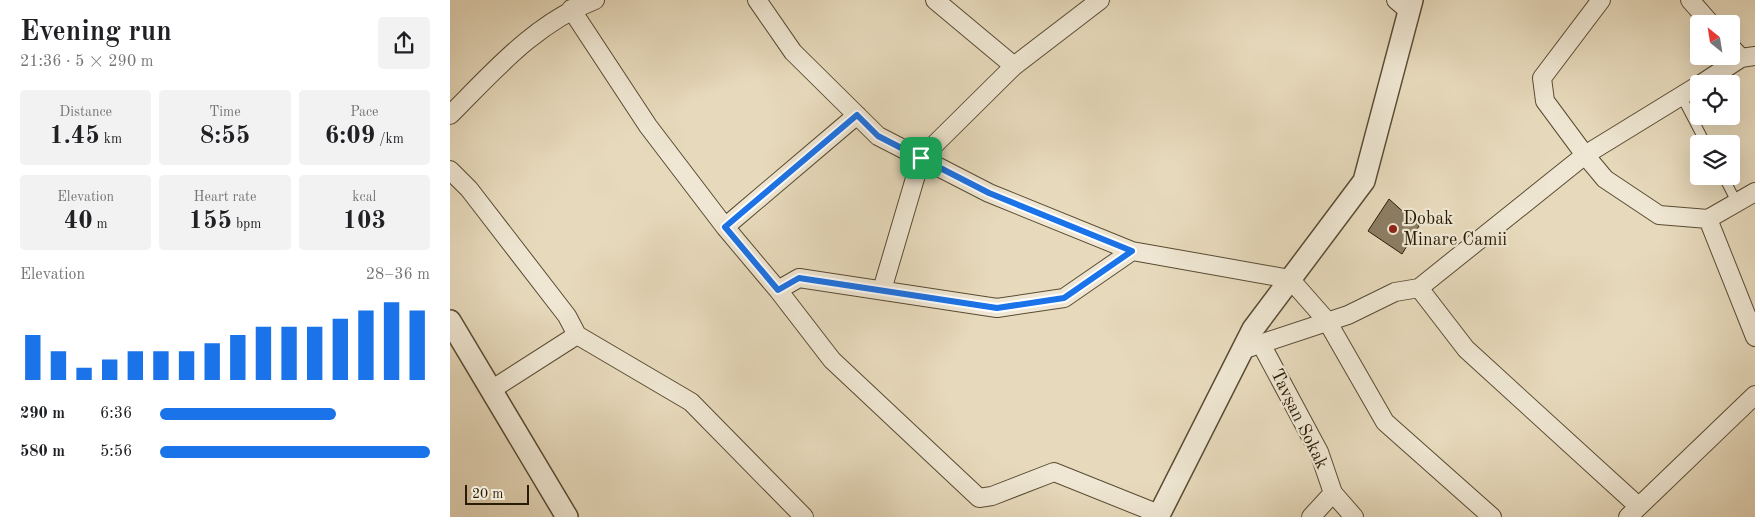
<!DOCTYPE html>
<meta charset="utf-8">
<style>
body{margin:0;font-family:"Old Standard TT",serif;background:#f2f2f2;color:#202124;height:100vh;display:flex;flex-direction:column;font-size:19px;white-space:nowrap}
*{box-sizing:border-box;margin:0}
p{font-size:16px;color:#757577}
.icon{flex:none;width:28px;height:28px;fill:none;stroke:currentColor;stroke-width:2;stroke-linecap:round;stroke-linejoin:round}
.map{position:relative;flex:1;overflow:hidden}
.side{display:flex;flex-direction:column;background:#fff;width:450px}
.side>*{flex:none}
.needle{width:32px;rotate:330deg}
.fabs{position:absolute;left:1240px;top:15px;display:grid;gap:10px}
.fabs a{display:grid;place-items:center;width:50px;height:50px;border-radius:5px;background:#fff;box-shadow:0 5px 20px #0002;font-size:25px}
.scale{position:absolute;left:15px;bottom:12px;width:64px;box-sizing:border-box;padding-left:5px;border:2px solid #2a1b05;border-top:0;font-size:14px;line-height:18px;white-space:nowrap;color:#2a1b05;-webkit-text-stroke:4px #efe7d3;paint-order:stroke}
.pin{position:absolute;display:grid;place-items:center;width:42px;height:42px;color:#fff;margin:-21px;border-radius:10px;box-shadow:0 2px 8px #0006}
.round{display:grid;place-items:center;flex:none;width:52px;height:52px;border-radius:5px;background:#f2f2f2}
.summary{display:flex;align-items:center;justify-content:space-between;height:85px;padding:0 20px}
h1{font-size:28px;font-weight:700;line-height:38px}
.metrics{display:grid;grid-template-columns:repeat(3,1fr);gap:8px;height:85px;padding:5px 20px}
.metrics div{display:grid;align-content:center;border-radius:5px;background:#f2f2f2;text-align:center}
.metrics b{font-size:25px;font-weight:700}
.metrics small{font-size:14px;font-weight:400}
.metrics p{font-size:14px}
.chart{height:140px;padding:10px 20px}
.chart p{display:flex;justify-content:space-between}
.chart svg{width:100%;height:90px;margin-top:5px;stroke:#1a73e8;stroke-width:6}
ul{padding:0 20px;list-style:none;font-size:16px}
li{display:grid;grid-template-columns:80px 60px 1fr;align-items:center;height:38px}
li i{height:12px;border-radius:6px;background:#1a73e8}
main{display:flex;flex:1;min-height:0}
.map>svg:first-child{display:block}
</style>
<main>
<section class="side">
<div class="summary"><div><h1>Evening run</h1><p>21:36 · 5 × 290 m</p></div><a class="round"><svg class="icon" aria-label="share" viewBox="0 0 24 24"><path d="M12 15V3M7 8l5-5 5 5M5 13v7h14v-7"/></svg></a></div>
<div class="metrics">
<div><p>Distance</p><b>1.45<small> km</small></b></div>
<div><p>Time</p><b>8:55</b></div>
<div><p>Pace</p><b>6:09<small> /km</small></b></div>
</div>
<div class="metrics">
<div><p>Elevation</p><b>40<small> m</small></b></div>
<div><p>Heart rate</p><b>155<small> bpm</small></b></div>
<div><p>kcal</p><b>103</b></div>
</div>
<div class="chart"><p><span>Elevation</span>28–36 m</p>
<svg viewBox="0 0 160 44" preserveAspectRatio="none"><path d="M5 44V22M15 44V30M25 44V38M35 44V34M45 44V30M55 44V30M65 44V30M75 44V26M85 44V22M95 44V18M105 44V18M115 44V18M125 44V14M135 44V10M145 44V6M155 44V10"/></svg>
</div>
<ul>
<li><b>290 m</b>6:36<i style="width:65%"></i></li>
<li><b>580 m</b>5:56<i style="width:100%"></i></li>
</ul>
</section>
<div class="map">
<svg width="1305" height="517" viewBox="0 0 1305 517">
<rect width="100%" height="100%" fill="#e7dabc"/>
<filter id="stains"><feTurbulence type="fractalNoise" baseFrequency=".004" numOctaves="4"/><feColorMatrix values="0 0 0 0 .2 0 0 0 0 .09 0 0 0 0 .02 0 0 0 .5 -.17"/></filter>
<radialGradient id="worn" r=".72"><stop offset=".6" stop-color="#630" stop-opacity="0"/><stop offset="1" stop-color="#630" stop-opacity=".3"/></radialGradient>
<path fill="#8c7e64" stroke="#2a1b05" d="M939,199l30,27 -17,28 -34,-23z"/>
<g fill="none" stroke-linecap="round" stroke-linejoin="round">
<defs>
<path id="service" d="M1231,96l25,48
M1273,176l13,25"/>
<path id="minor" d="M307,0l36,52 85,84 111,57 143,58 158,28 37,42 58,101 107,95
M485,0l79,66
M946,0l13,11
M1151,0l-59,78 3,23 40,54 20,24 54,36 49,4 47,-27
M1240,0l21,24
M121,9l77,117 77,101 53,63 54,70 147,138 13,-2 62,-24 105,42
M1281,47l10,11
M1251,84l40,-26 14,-2
M0,115c44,-44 85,-92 145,-115
M0,170l19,19 98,127 10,19 114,67 113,115
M1258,219l47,118
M275,227l132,-112
M969,288l47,61 172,157
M328,290l21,-12 198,30 67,-10 68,-47
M432,290l39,-132 93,-92 86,-66
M811,344l58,108 14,41 21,24
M792,350l106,-35 47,-23 24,-4 166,-133 114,-70
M41,390l86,-55
M861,517l22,-24
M1178,517l127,-122"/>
<path id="tertiary" d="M0,321l117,196
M708,517l95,-188 111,-148 48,-181"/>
</defs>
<use href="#service" stroke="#594b33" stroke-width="11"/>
<use href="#minor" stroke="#594b33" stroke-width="20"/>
<use href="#tertiary" stroke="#594b33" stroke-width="24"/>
<use href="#service" stroke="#efe7d3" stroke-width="9"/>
<use href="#minor" stroke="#efe7d3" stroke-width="18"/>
<use href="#tertiary" stroke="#efe7d3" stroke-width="21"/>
</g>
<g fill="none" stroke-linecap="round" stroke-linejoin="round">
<defs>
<path id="route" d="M407,115l21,21 111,57 143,58 -68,47 -67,10 -198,-30 -21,12 -53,-63z"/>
</defs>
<use href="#route" stroke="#fff" stroke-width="10"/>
<use href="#route" stroke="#1a73e8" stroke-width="6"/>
</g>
<circle fill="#8f2418" stroke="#efe7d3" stroke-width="2" cx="943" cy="229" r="5"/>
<g text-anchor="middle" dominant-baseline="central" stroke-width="4.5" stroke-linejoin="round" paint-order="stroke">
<g font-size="18" fill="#2a1b05" stroke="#efe7d3" text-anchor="start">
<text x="953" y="219">Dobak<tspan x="953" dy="21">Minare Camii</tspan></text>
</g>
<g font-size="18" fill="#2a1b05" stroke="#efe7d3">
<text transform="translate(849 419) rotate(64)">Tavşan Sokak</text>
</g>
</g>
<rect width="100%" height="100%" filter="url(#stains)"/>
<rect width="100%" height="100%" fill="url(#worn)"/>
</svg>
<div class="fabs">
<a><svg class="needle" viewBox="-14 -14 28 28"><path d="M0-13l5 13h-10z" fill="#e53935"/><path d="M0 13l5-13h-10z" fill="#757577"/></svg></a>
<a><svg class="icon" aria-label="locate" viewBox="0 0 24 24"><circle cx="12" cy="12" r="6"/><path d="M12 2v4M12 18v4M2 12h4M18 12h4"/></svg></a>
<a><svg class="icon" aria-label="layers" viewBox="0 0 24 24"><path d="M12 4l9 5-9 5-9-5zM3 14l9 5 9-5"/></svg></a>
</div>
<div class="scale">20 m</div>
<div class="pin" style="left:471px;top:158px;background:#1e9e55"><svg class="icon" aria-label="arrive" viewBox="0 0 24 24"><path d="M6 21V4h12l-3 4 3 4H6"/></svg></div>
</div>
</main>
